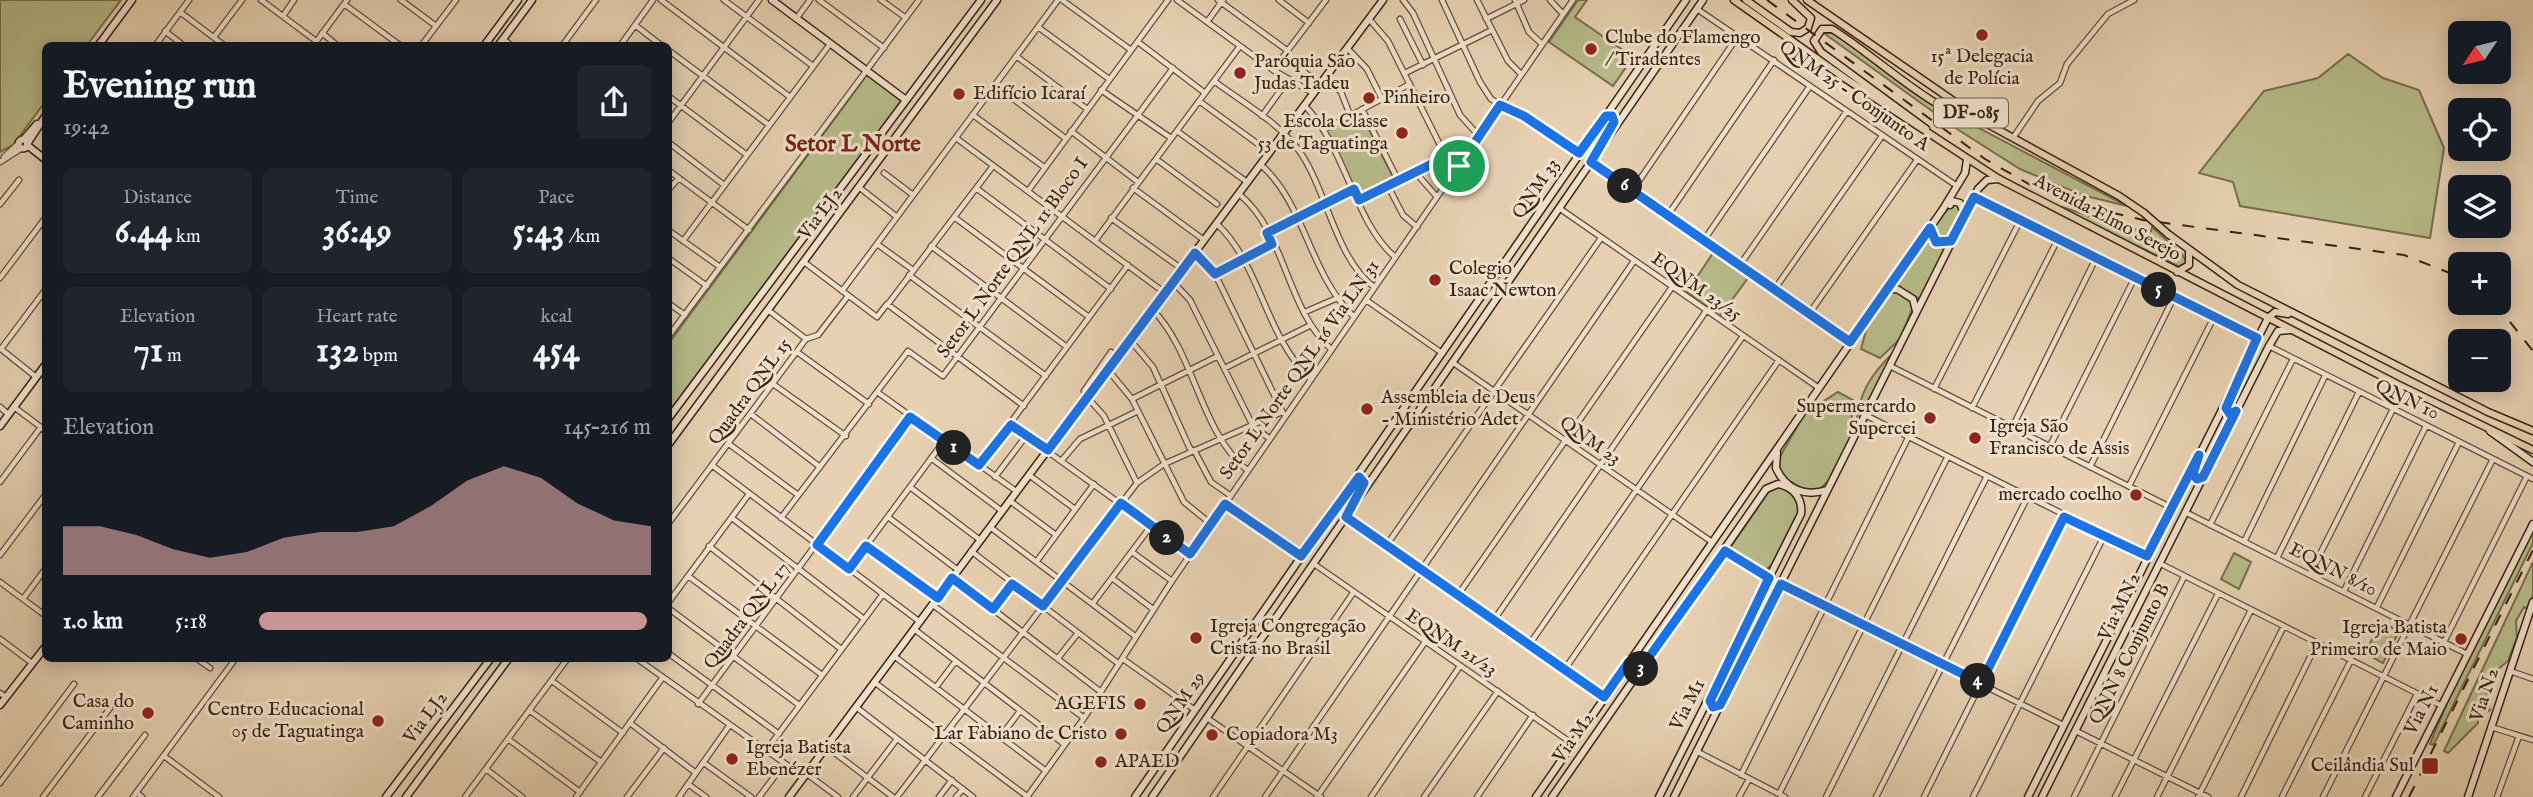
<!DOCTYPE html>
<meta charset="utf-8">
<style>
body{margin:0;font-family:"IM FELL English",serif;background:#20242c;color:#f1f3f6;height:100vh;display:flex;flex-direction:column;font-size:26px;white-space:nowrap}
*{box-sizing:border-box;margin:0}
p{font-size:23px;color:#9ea1a6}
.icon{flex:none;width:38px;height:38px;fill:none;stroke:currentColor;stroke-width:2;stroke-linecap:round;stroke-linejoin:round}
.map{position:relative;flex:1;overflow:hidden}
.side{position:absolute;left:42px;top:42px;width:630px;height:620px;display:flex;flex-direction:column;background:#171b24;border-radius:10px;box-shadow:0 4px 18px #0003}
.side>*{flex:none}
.needle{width:46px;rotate:235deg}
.buttons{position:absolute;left:2448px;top:21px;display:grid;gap:14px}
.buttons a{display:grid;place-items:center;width:63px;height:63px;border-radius:10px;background:#171b24;box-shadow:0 4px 18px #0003;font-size:35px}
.pin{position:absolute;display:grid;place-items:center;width:60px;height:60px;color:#fff;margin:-30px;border:4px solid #fff;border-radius:50%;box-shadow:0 2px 7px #0007}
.km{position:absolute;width:35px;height:35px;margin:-18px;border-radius:50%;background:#222;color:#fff;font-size:19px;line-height:35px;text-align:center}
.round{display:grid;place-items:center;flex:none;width:74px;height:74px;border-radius:10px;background:#20242c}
.headline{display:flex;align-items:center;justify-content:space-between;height:119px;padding:0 21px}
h1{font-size:38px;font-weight:800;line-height:52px}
.figures{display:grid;grid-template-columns:repeat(3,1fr);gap:10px;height:119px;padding:7px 21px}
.figures div{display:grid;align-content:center;border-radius:10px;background:#20242c;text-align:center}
.figures b{font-size:35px;font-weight:800}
.figures small{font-size:19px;font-weight:400}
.figures p{font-size:19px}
.chart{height:196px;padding:14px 21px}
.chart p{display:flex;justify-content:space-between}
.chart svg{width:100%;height:126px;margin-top:7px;fill:#c59692;opacity:.7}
ul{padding:0 21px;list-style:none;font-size:23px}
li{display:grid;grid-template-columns:112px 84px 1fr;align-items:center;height:52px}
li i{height:18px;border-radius:9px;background:#c59692}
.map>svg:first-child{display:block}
</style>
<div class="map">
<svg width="2533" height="797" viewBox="0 0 2533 797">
<rect width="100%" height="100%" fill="#e7d1b2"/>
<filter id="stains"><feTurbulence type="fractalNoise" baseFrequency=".00286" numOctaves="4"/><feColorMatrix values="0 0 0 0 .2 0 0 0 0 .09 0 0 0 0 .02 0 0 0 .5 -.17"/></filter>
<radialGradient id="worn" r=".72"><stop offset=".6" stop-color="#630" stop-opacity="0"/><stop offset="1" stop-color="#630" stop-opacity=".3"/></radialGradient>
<path fill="#b7bb8a" stroke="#786e4e" stroke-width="2" d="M0,0h121l-34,45 -41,1 -1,56 -32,43 -13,7z
M1578,0h9l-12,17 58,40 -20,29 -64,-44z
M1833,32l121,83 173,91 -45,-11 -62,-26 -63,-40 -132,-95z
M2348,54l35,24 36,12 25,58 -14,90 -190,-32 -7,-24 -34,-9 65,-82 54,-13z
M867,75l34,26 -232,311v-69z
M1361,113l33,66 -35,17 -33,-65z
M1952,204h6l4,11 -12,24 -8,2 -7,-5 -2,-9z
M2062,207l69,22 20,2 1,-4 30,27 5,9 -7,4 -119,-58z
M1925,238l20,12 -25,49 -26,-15z
M1713,253l35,25 -28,38 -33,-24z
M1895,291l16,9 2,7 -13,32 -20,19 -19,-9 8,-29 21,-27z
M1894,352l-38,76c2,-34 14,-53 38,-76z
M1838,392l15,8 -3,39 -21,41 -9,9h-16l-16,-9 -7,-8 -3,-12 27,-47z
M1772,487c16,0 25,10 27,24l-27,54 -7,5 -35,-22z
M2533,530v13l-96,195 -4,7 -3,-1 22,-53z
M2234,553l17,9 -12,27 -18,-10z
M2533,562v32l-5,15 -4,-2 -8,14 1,16 -9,24 -17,14 -6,9 3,13 -7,4 6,2 3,7 -7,4 5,-6 -5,-4 -2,10 -3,-10v19l-30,30 -4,-2z
M2381,622l18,9 -16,32 -18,-10z"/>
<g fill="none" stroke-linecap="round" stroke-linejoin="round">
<defs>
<path id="street" d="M261,0l55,41
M401,0l35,26
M661,0l129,97
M724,0l89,66
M819,0l65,48
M881,0l25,18
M1062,0l69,50
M1177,0l96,70 40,23
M1218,0l70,51
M1279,0l30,23
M1403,0l10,13 47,102 19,21
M1442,0l38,82 11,17 88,54
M1477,0l31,61 13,13
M1515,0l14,32 13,12
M1550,0l13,14
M344,4l57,42
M1697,9l260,177
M180,12l45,34
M283,16l11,-16
M796,19l14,-19
M1369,19l19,22 58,116 13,9
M1400,19l23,46
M1486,19l38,-19
M1207,22l16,-22
M635,25l27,21
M1038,27l71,52
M165,31l19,15
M322,33l16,13
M214,37l28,-37
M503,39l9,7
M1138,42l67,51
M155,46l34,-46
M313,46l34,-46
M421,46l35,-46
M562,46l34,-46
M620,46l33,-46
M1347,48l20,21 15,30
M668,50l101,75
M1016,56l71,53
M1291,62l29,22
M1273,70l53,-70
M1405,73l87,-43
M1326,77l15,15 9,23
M1214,81c28,21 66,42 86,71 27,39 36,107 74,135
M995,85l70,53
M1101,90l70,48
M668,96l79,59
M1199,101l70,51
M1305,106c41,42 49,116 90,151
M1362,109l36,71
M973,115l71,52
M1262,116l26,-36
M668,123l91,-123
M1325,129l85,-45
M1071,131l67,51
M1177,131l70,51
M956,138l209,155
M2013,138l25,-37 22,-18 7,-19 41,-50 26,-14
M668,142l56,43
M4,157l15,-14
M1156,159l61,45
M1591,161l259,181
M0,162l22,-14
M1261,165c44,38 48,109 93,152
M668,170l81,60
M884,173l29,22
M1416,173l21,24
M1388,186l15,29 14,12
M860,188l37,29
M976,188l135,101
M1133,188l71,52
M668,190l11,-12
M1028,191l140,-191
M1632,191l106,-155
M1239,194c47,38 47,115 92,155
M1974,197l283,141
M1359,200l87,-43
M0,204l19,-24
M1559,208l260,180
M1668,215l106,-155
M954,217l135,100
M1111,218l71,51
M1217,224c44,41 48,113 94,155
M668,230l52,37
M1267,233l87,-44
M1704,240l106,-154
M683,241l147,-197
M1095,241l145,-195
M877,244l36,26
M931,246l136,101
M1195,253l20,21 68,139
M668,258l39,28
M804,262l73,55 10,-13 137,102
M1740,265l107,-154
M1215,274l57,-30
M909,275l137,101
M0,278l46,-61
M1173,282l17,18 63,126 17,13
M1774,290l108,-154
M842,291l216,-291
M1366,300l76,53
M668,303l17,12
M888,304l105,-138
M1152,309c44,45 47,122 96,162
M1305,312l30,-13
M1809,314l108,-154
M668,337l251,-337
M806,339l12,-4 30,-39
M1130,340l23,27 38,84
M2269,346l264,133
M1,349l45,-60
M1,349l35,28
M797,352l72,52
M1452,362l260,180
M1890,366l282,142
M1225,368l86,-43
M1108,370l24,29 52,103 27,22
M773,384l73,52
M1934,389l86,-168
M877,392l139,99
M1089,395l-5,-4 27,-39 6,4
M1087,397l17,19 33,67
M1132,399l86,-43
M0,407l8,7
M14,407l32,24
M1972,408l86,-169
M752,415l68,52
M1865,415l282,141
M1011,425l179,129
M2012,428l84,-170
M729,444l69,51
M2050,446l85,-169
M1194,450l17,32 20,14
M931,458l71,53
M1062,460l18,-21 58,-28
M979,465l149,-200
M713,466l207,156
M2090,467l84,-170
M1029,475l46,34
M995,477l31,-41
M0,482l41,-55
M2129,486l85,-169
M910,487l70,53
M1010,501l46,34
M1225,504l76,53
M2185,512l282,142
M888,517l70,53
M1346,517l258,180
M732,518l132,101
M781,518l127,-167 35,25 230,-308
M668,524l138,-185 -38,-29
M2210,525l83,-166
M990,527l145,109
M2244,542l81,-166
M709,546l132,103
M866,546l72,52
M1386,546l215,-308
M971,551l148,113
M1725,551l44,27
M1132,552l40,29
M0,555l46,-61
M2277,558l82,-166
M1037,561l57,-77
M2159,563l283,143
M1314,564l259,180
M849,569l95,-128
M2310,574l83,-165
M688,576l134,99
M952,578l149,114
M1112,578l41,31
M0,582l46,34
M1781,584l282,141
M2344,591l82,-165
M1458,595l214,-308
M23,599l23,-31
M668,603l81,-109
M1093,603l58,-77
M933,605l151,113
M2377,607l82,-165
M668,608l131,97
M993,609l19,-25
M1494,620l212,-309
M914,629l150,115
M0,639l32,24
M2444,642l83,-166
M1529,645l214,-309
M668,653l111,81
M894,656l152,115
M196,658l14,10
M636,658l168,119
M1058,658l20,-25
M1123,659l72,51
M1565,669l214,-309
M2510,671l23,8
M552,681l71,52
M874,682l154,115
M936,687l19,-25
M0,693l6,4
M698,704l212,-287
M856,707l117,90
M530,711l71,51
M1207,718l114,79
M630,723l66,50
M2491,727l42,13
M2076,731l132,66
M1001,736l19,-25
M508,739l72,53
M827,747l66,50
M1696,751l89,46
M765,752l118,-158
M164,756l55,41
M704,763l47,34
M486,769l36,28
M807,774l31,23
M1741,775l167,-337
M0,783l74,-99
M688,784l18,13
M137,793l5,4
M1779,794l168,-336
M43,797l67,-89
M98,797l47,-62
M133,797l103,-139
M465,797l103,-139
M576,797l87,-120
M627,797l37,-49
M679,797l50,-71
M759,797l25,-33
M853,797l44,-58
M897,797l240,-314 27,-19 118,-52
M939,797l13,-17
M956,797l7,-8
M1027,797l57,-79 88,-137 401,-581
M1213,797l140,-204
M1265,797l369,-536
M1317,797l108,-155
M1371,797l89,-131
M1424,797l74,-106
M1477,797l56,-82
M1739,797l10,-18
M1826,797l160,-319
M1876,797l151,-299
M1924,797l140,-280
M1973,797l131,-261
M2074,797l110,-220
M2115,797l103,-203
M2157,797l94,-187
M2198,797l86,-171
M2241,797l76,-154
M2282,797l69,-137
M2323,797l170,-338
M2365,797l52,-103
M2497,797l22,-61"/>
<path id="secondary" d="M772,0l134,100
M98,46l34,-46
M484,46l34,-46
M498,46l34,-46
M24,139l13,-15
M18.5 144a4.5 4.5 0 1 1 9 0a4.5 4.5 0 1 1-9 0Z
M27,144l19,-29
M27,145l19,15
M1950,205l2,-4 8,2 5,13
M1930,228l6,14 8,2 8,-4
M1887,290l10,-1 16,10 3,12
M668,419l313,-419
M0,426l46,-62
M2490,431l43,31
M668,445l329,-445
M1777,452l-1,16c10,22 29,29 51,22
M0,705l46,-59
M386,797l105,-139
M406,797l103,-139
M789,797l594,-797
M1135,797l551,-797
M1152,797l551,-797
M1536,797l407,-588 22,-36 2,-13
M1552,797l214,-308 12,-5c15,3 25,14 23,30l-142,283
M1674,797l304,-608 9,-9 12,-1
M2028,797l240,-479
M2042,797l227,-451 9,-15 12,-1
M2396,797l137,-273
M2468,797l65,-195"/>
<path id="primary" d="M1734,0l112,79 153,100 398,205 136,66
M1746,0l45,32 9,1 8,-5 3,-10 -19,-18
M1807,0l177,122 135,74 25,17
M1926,129l-105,-77 -7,-11 8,-12h10c40,24 106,88 150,93
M2168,234l70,51 250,127 45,19
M2177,272l12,-7v-13
M2268,318l7,-6 13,2"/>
</defs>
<use href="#street" stroke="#644e3a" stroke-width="7"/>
<use href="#secondary" stroke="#392212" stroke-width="9"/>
<use href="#primary" stroke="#392212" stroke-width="9"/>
<use href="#street" stroke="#efe1cd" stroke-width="4.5"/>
<use href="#secondary" stroke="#efe1cd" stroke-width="6"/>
<use href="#primary" stroke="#e7d1b2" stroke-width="6"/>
<path stroke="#392212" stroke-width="2" stroke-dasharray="12 12" stroke-linecap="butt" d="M1767,0l218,159 49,28 55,20 54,13 261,35 56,22
M2495,303l38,48
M2409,797l124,-247"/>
<defs>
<path id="primary-bridge" d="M2144,213l24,21"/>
</defs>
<use href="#primary-bridge" stroke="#392212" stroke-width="9" stroke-linecap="butt"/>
<use href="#primary-bridge" stroke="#e7d1b2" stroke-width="6"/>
</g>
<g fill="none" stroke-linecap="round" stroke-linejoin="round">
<defs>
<path id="route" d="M1500,105l24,11 55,37 27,-37h6l2,6 -23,40 259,180 80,-114 6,14 15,-1 23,-44 283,141 -31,70 4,6 6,-3 -33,66 -6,2 -4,-5 6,-19 -52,101 -83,-39 -83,166 -200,-99 -61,121 -7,2 -3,-6 59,-123 -44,-27 -86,120 -11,-8 -24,34 -258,-180 18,-34 -5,-6 -58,79 -76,-52 -35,50 -69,-51 -78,103 -31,-22 -19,25 -41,-31 -14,20 -72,-52 -17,23 -32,-24 93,-128 69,48 32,-40 37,25 147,-197 20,21 57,-30 -5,-11 87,-44 5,11 87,-43 13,9z"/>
</defs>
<use href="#route" stroke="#fff" stroke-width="14"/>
<use href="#route" stroke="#1a73e8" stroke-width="9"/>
</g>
<g fill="#8f2418" stroke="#efe1cd" stroke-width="2.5">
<circle cx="1982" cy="35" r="7"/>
<circle cx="1591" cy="49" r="7"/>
<circle cx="1240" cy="73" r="7"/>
<circle cx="959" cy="94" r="7"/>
<circle cx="1369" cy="98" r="7"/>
<circle cx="1402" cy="133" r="7"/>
<circle cx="1435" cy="280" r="7"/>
<circle cx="1367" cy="409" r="7"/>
<circle cx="1930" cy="418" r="7"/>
<circle cx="1975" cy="438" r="7"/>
<circle cx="2136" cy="495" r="7"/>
<circle cx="1196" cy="638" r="7"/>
<circle cx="2461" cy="639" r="7"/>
<circle cx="1140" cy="704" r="7"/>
<circle cx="148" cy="713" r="7"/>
<circle cx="378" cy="721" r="7"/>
<circle cx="1121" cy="734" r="7"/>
<circle cx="1212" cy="735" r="7"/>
<circle cx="732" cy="759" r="7"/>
<circle cx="1101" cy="762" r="7"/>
<rect x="2421" y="757" width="18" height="18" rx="3.5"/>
</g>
<g text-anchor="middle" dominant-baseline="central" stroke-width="6" stroke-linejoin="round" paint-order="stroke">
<rect fill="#efe1cd" stroke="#705b4a" stroke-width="2" x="1934" y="98.5" width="74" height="29" rx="5"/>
<g font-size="18" font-weight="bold" fill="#392212">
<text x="1971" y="113">DF-085</text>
</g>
<g font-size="19" fill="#392212" stroke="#efe1cd" text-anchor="start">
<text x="1605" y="38">Clube do Flamengo<tspan x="1605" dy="22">/ Tiradentes</tspan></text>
<text x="1982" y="57" text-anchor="middle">15ª Delegacia<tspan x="1982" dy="22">de Polícia</tspan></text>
<text x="1254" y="62">Paróquia São<tspan x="1254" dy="22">Judas Tadeu</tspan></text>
<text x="973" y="94">Edifício Icaraí</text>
<text x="1383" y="98">Pinheiro</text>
<text x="1388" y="122" text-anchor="end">Escola Classe<tspan x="1388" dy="22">53 de Taguatinga</tspan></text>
<text x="1449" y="269">Colegio<tspan x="1449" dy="22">Isaac Newton</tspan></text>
<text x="1381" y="398">Assembleia de Deus<tspan x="1381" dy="22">- Ministério Adet</tspan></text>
<text x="1916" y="407" text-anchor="end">Supermercardo<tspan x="1916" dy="22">Supercei</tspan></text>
<text x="1989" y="427">Igreja São<tspan x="1989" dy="22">Francisco de Assis</tspan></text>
<text x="2122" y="495" text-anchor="end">mercado coelho</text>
<text x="1210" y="627">Igreja Congregação<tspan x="1210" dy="22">Cristã no Brasil</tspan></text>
<text x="2447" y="628" text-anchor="end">Igreja Batista<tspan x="2447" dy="22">Primeiro de Maio</tspan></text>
<text x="134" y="702" text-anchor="end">Casa do<tspan x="134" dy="22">Caminho</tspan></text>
<text x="1126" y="704" text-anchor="end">AGEFIS</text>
<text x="364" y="710" text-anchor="end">Centro Educacional<tspan x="364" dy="22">05 de Taguatinga</tspan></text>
<text x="1107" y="734" text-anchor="end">Lar Fabiano de Cristo</text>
<text x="1226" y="735">Copiadora M3</text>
<text x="746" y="748">Igreja Batista<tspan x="746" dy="22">Ebenézer</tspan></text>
<text x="1115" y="762">APAED</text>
<text x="2414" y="766" text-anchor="end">Ceilândia Sul</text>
</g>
<g font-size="19" fill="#392212" stroke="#efe1cd">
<text transform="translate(1854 96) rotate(35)">QNM 25 - Conjunto A</text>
<text transform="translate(1536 189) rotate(-56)">QNM 33</text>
<text transform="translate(821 214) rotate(-53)">Via LJ2</text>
<text transform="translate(2107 218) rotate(28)">Avenida Elmo Serejo</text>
<text transform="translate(1013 258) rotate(-54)">Setor L Norte QNL 11 Bloco I</text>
<text transform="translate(1696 287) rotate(35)">EQNM 23/25</text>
<text transform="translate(1300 370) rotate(-55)">Setor L Norte QNL 16 Via LN 31</text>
<text transform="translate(750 392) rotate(-54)">Quadra QNL 15</text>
<text transform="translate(2407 400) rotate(26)">QNN 10</text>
<text transform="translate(1590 441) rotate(35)">QNM 23</text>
<text transform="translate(2333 570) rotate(27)">EQNN 8/10</text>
<text transform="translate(2120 607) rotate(-64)">Via MN2</text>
<text transform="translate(747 616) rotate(-53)">Quadra QNL 17</text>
<text transform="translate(1451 643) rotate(34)">EQNM 21/23</text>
<text transform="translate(2130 654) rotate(-63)">QNN 8 Conjunto B</text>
<text transform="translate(2485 695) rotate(-72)">Via N2</text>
<text transform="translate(1181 703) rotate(-55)">QNM 29</text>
<text transform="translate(1688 705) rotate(-63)">Via M1</text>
<text transform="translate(2422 710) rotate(-63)">Via N1</text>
<text transform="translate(426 718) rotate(-53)">Via LJ2</text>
<text transform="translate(1574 738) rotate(-55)">Via M2</text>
</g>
<g font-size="23" font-weight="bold" fill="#7a1f14" stroke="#efe1cd">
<text x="853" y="144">Setor L Norte</text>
</g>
</g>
<rect width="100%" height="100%" filter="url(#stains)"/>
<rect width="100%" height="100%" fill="url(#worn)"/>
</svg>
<div class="buttons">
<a><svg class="needle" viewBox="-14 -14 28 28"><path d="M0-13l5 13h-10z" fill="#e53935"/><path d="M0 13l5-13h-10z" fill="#9ea1a6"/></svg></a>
<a><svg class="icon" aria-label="locate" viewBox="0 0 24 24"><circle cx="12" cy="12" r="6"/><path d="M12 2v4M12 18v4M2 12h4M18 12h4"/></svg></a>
<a><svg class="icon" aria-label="layers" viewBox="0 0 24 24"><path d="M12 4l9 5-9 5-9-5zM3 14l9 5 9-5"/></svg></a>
<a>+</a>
<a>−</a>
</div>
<div class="pin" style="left:1459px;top:166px;background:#1e9e55"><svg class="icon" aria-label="arrive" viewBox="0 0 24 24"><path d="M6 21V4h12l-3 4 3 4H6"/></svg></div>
<b class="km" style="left:954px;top:448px">1</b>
<b class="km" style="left:1167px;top:538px">2</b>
<b class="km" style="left:1641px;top:669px">3</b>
<b class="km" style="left:1978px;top:681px">4</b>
<b class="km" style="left:2159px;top:290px">5</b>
<b class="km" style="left:1625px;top:186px">6</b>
<section class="side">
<div class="headline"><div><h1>Evening run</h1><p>19:42</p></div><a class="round"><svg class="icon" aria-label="share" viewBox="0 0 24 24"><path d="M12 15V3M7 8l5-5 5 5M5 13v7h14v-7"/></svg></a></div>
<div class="figures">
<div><p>Distance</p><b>6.44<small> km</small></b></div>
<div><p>Time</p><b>36:49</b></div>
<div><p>Pace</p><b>5:43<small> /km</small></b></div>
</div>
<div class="figures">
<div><p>Elevation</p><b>71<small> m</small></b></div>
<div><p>Heart rate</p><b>132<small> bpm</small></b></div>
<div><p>kcal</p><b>454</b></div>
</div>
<div class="chart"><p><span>Elevation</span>145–216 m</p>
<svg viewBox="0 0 160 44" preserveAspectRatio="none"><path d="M0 44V27L10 27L20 30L30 35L40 38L50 36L60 31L70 29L80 29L90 27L100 20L110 11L120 6L130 10L140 19L150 25L160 27V44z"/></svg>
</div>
<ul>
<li><b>1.0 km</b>5:18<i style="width:99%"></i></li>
</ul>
</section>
</div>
